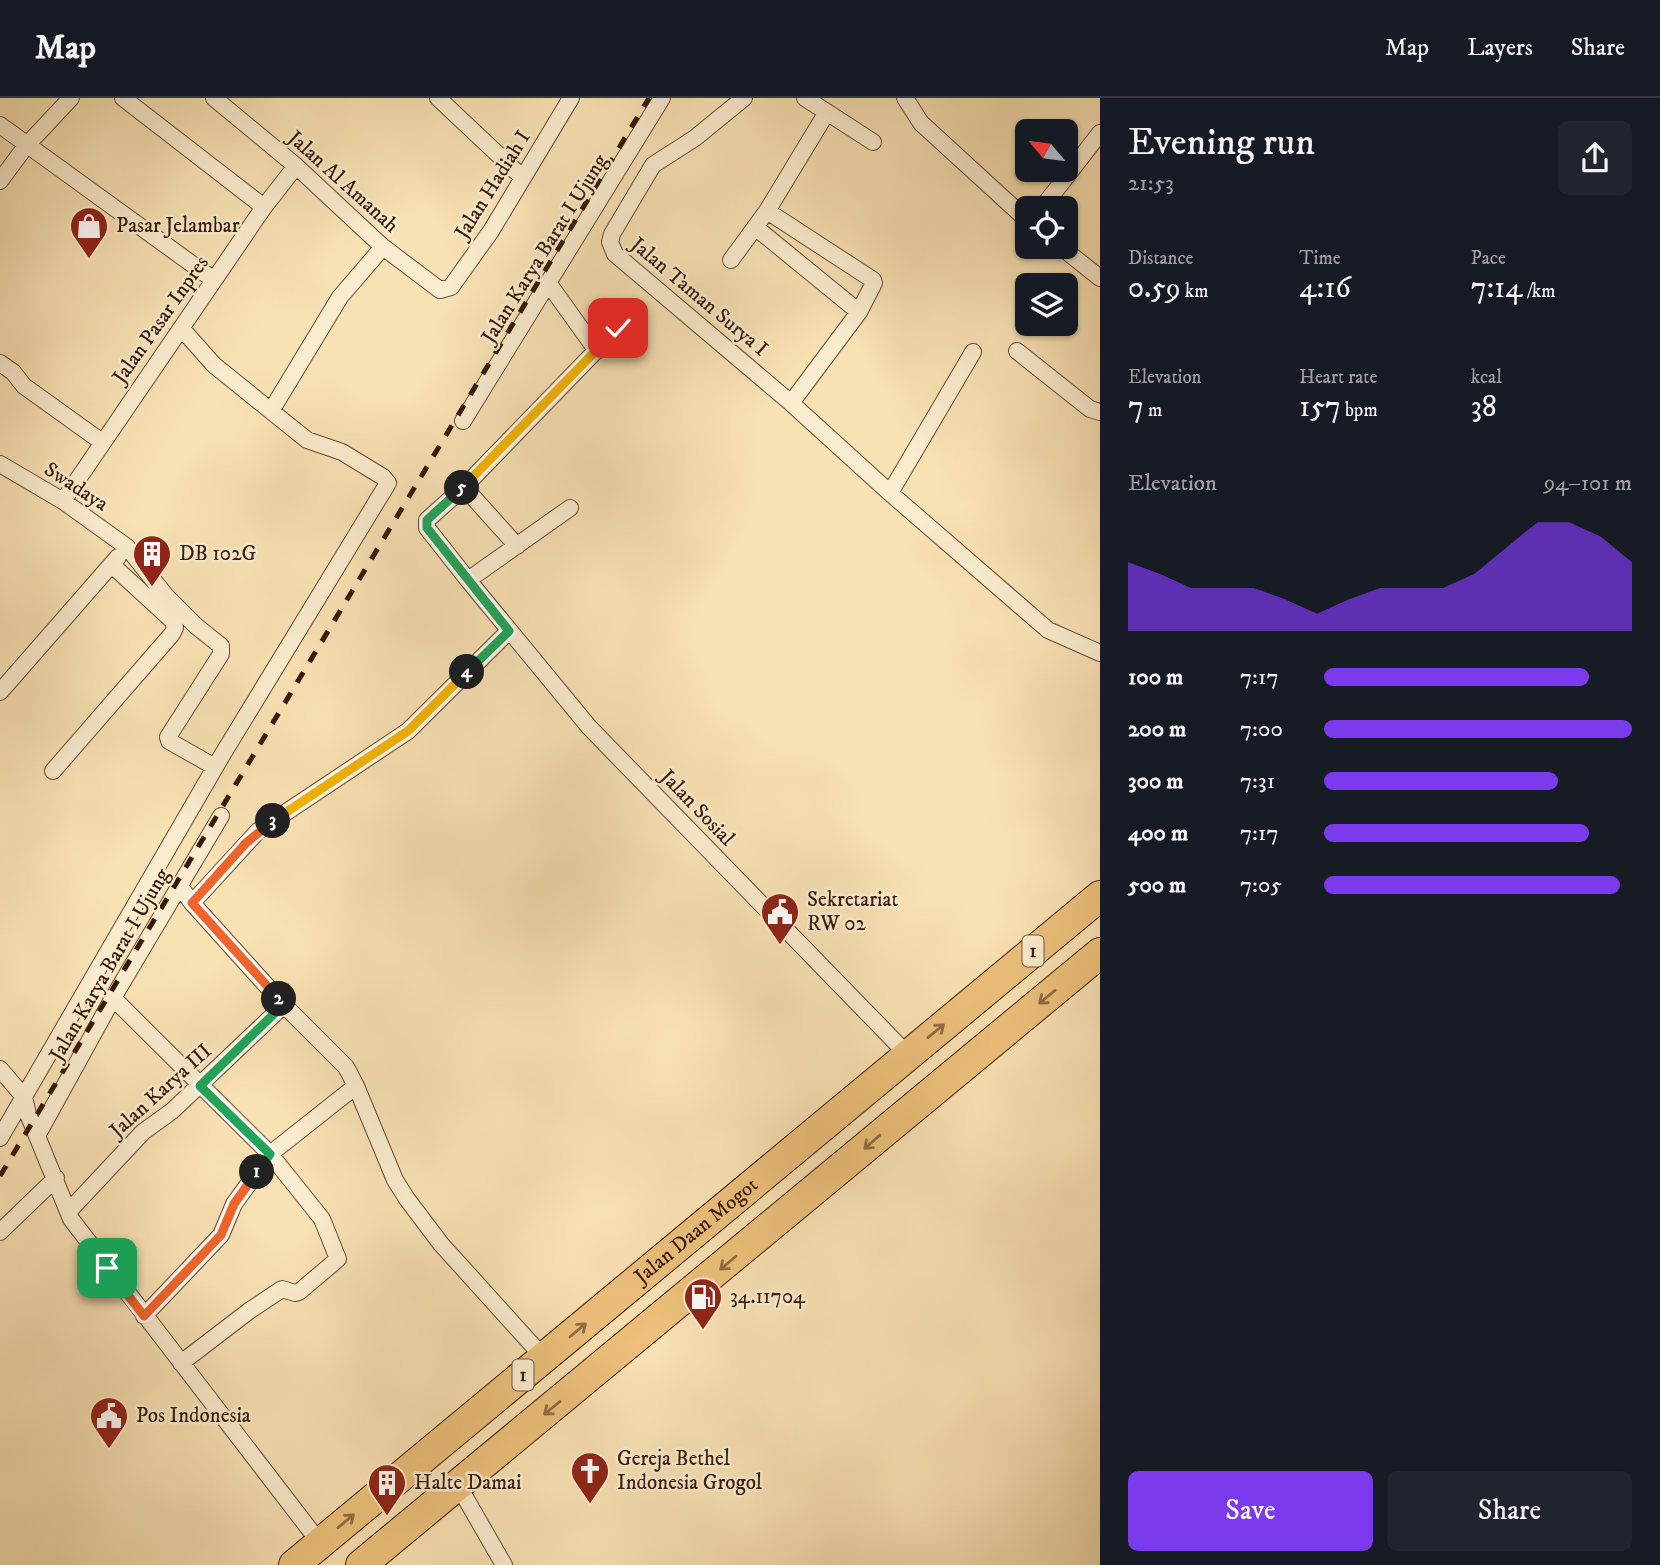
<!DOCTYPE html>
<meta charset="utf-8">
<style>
body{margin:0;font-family:"IM FELL DW Pica",serif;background:#20242c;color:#f1f3f6;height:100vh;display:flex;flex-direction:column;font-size:26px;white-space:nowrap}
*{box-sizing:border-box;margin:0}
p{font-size:23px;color:#9ea1a6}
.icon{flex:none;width:38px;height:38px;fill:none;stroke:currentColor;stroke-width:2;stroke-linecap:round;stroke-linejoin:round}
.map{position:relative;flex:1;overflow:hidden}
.side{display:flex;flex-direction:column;background:#171b24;width:560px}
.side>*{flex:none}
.needle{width:46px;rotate:299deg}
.fabs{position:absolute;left:1015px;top:21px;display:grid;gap:14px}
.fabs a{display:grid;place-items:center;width:63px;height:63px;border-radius:10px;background:#171b24;box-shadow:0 2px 5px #0004;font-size:35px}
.pin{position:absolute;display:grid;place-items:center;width:60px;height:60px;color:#fff;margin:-30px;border-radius:14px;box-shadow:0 4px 10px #0006}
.km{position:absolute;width:35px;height:35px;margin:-18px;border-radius:50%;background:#222;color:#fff;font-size:19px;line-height:35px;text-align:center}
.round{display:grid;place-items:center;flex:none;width:74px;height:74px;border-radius:10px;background:#20242c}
.summary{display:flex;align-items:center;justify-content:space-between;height:119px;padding:0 28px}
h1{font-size:38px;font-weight:600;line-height:52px}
.figures{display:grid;grid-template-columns:repeat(3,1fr);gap:10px;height:119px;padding:7px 28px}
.figures div{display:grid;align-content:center}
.figures b{font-size:30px;font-weight:600}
.figures small{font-size:19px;font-weight:400}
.figures p{font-size:19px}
.chart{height:196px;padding:14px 28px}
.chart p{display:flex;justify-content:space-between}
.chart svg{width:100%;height:126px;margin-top:7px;fill:#7c3aed;opacity:.7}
.primary-button{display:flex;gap:14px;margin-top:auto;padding:14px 28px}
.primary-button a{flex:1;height:80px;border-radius:10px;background:#7c3aed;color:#fff;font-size:28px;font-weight:600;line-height:80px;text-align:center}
.primary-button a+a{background:#20242c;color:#f1f3f6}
ul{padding:0 28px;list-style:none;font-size:23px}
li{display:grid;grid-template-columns:112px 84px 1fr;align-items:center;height:52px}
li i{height:18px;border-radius:9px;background:#7c3aed}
header{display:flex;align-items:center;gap:42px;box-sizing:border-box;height:98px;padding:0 35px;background:#171b24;border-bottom:2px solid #363941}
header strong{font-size:33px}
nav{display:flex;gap:38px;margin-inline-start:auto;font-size:24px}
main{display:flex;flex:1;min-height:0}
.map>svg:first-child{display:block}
</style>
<header>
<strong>Map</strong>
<nav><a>Map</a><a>Layers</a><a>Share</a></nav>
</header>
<main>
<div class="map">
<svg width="1100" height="1467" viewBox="0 0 1100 1467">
<rect width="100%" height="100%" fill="#f8e1b3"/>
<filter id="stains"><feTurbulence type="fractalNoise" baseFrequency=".00286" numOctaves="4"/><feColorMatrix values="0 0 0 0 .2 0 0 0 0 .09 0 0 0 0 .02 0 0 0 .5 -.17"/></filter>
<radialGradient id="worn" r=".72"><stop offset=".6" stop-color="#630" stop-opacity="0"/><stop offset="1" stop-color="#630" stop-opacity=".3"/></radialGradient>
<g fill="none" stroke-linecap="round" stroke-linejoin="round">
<defs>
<path id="street" d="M123,0l141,109
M214,0l82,68 87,81 57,43 11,-3 40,-56 80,-133
M438,0l85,80
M744,0l-49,40 -42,27 -41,69 -2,8 5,12 176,149 99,90 83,-141
M805,0l68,44
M905,0l16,25 106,97
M0,27l214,155
M0,83l26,-35 45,-48
M1042,110l58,-75
M767,113l106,69 1,3 -15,29 -68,91
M755,129l104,85
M1061,149l39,31
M731,162l36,-49 60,-99
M549,186l48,67
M1017,253l73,58 10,3
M0,265l13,9 11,14 78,56
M271,313l69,-114 43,-50
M463,323l199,-323
M0,366l63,37 64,46 39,49 30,30 25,20v8l-53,83 1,4 46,26
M464,389l53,59
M890,395l158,137 52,23
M63,403l201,-294 32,-41
M570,410l-102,72 121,147 318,327
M468,482l-41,-52v-8l37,-33 154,-159
M0,594l118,-135
M53,673l119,-137 3,-6 -2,-7 -61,-56
M179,787l13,18 92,102 62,62 10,19 39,94 12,19 34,45 103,114
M192,805l66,-72 150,-100 101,-100
M113,900l157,156 52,65 16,40 -39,33 -4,1 -13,-4 -33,22 -68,52
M0,971l24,28 4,17 43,105 249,324
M37,1038l76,-138 108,-182
M0,1040l221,-381 167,-274 -5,-6 -41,-25 -35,-12 -93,-75 -32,-36
M68,1114l75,-80 29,-21 112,-106
M0,1134l56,-54
M144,1218l77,-81 13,-31 36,-50 86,-68
M458,1387l46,80"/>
<g id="highway">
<path id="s1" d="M294,1467l806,-669"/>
<path d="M361,1467l739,-612"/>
</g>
</defs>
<use href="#street" stroke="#664a35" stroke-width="18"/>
<use href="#highway" stroke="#36180b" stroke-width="32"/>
<use href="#street" stroke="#faecce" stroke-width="16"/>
<use href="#highway" stroke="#ecc07a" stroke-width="30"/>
<path stroke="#36180b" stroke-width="5" stroke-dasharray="12 12" stroke-linecap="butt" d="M0,1078l649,-1078"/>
</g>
<defs><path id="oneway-shaft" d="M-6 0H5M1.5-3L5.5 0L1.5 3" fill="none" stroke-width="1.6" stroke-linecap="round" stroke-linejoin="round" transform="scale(1.75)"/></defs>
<g stroke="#916c42">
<use href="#oneway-shaft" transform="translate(1047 899) rotate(141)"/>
<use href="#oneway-shaft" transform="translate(936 933) rotate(-39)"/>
<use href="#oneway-shaft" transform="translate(872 1044) rotate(139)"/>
<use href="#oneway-shaft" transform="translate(728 1165) rotate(140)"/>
<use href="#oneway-shaft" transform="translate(578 1232) rotate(-40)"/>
<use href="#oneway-shaft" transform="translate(552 1310) rotate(141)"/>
<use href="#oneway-shaft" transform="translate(346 1423) rotate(-40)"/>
</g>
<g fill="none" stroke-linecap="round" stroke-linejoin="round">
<defs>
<path id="split-1" d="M107,1170l37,48 77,-81 13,-31 23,-32"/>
<path id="split-2" d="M257,1074l13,-18 -70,-68 84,-82 -5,-5"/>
<path id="split-3" d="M273,723l-27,22 -54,60 87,96"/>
<path id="split-4" d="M273,723l135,-90 59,-59"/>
<path id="split-5" d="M462,390l-35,32v8l82,103 -42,41"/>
<path id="split-6" d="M462,390l156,-160"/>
</defs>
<use href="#split-1" stroke="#fff" stroke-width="14"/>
<use href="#split-2" stroke="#fff" stroke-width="14"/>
<use href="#split-3" stroke="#fff" stroke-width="14"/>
<use href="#split-4" stroke="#fff" stroke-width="14"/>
<use href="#split-5" stroke="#fff" stroke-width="14"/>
<use href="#split-6" stroke="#fff" stroke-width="14"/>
<use href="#split-1" stroke="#f0652b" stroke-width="9"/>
<use href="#split-2" stroke="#22a559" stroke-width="9"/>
<use href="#split-3" stroke="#f0652b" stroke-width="9"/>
<use href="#split-4" stroke="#f5b400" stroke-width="9"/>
<use href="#split-5" stroke="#22a559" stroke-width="9"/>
<use href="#split-6" stroke="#f5b400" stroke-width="9"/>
</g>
<defs>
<symbol id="shop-pin" viewBox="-11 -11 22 30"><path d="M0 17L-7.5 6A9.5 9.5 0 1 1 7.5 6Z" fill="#8f2418" stroke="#faecce"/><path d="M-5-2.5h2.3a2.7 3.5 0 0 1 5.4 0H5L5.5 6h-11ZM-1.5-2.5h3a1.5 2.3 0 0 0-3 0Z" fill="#fff"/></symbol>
<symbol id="building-pin" viewBox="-11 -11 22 30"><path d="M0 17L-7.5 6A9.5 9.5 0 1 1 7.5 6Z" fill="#8f2418" stroke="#faecce"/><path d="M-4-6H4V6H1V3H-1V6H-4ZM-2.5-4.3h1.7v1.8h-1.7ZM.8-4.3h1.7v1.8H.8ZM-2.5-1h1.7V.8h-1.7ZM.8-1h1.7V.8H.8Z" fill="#fff"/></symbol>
<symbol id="civic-pin" viewBox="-11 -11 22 30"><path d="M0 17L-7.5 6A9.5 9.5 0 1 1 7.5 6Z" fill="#8f2418" stroke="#faecce"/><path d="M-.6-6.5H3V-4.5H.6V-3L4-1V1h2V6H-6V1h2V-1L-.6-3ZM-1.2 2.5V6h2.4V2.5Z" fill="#fff"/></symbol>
<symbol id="fuel-pin" viewBox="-11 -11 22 30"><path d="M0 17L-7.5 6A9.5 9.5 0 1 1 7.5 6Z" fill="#8f2418" stroke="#faecce"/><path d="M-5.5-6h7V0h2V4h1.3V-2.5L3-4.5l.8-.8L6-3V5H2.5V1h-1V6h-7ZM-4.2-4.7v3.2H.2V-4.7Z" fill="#fff"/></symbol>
<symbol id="church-pin" viewBox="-11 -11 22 30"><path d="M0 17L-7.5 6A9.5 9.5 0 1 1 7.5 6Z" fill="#8f2418" stroke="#faecce"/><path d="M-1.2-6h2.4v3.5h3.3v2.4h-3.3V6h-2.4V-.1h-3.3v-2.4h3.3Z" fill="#fff"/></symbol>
</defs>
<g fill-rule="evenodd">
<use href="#shop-pin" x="67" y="106" width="44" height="60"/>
<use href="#building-pin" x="130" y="434" width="44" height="60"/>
<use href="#civic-pin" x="758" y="792" width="44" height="60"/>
<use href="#fuel-pin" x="681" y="1177" width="44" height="60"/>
<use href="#civic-pin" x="87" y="1296" width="44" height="60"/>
<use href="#church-pin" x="568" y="1351" width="44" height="60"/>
<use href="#building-pin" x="365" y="1363" width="44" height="60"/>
</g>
<g text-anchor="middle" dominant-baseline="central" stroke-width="5" stroke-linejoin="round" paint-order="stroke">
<g fill="#faecce" stroke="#715846" stroke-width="2">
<rect x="1022.5" y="837.5" width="21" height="31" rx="5"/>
<rect x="512.5" y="1261.5" width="21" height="31" rx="5"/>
</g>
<g font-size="19" font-weight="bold" fill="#36180b">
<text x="1033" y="853">1</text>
<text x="523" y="1277">1</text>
</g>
<g font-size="21" fill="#36180b" stroke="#faecce">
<text transform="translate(343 84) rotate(42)">Jalan Al Amanah</text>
<text transform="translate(493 87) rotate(-58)">Jalan Hadiah I</text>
<text transform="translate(545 151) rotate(-58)">Jalan Karya Barat I Ujung</text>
<text transform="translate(699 199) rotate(40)">Jalan Taman Surya I</text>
<text transform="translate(161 222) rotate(-55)">Jalan Pasar Inpres</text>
<text transform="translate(76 389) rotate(33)">Swadaya</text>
<text transform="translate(697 710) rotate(46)">Jalan Sosial</text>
<text transform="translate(110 867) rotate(-60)">Jalan Karya Barat I Ujung</text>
<text transform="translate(161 993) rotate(-42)">Jalan Karya III</text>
<text stroke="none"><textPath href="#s1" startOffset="523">Jalan Daan Mogot</textPath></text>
</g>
<g font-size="21" fill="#36180b" stroke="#faecce" text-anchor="start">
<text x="116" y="128">Pasar Jelambar</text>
<text x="179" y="456">DB 102G</text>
<text x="807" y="802">Sekretariat<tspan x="807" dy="24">RW 02</tspan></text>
<text x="730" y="1199">34.11704</text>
<text x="136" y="1318">Pos Indonesia</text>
<text x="617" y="1361">Gereja Bethel<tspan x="617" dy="24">Indonesia Grogol</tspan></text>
<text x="414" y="1385">Halte Damai</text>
</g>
</g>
<rect width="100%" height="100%" filter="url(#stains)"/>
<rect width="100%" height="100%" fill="url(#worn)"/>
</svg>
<div class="fabs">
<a><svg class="needle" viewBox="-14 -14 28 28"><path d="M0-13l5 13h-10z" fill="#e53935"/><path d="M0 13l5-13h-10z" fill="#9ea1a6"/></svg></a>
<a><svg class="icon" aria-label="locate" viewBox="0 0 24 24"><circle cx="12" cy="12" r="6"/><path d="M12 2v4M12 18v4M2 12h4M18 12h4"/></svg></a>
<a><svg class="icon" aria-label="layers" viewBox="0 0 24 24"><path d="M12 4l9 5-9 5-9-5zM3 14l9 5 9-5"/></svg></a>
</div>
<div class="pin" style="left:107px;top:1170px;background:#1e9e55"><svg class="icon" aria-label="arrive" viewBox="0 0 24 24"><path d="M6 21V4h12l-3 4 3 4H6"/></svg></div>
<div class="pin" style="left:618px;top:230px;background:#d93025"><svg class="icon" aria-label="check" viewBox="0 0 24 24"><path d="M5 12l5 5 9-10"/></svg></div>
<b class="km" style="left:257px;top:1074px">1</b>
<b class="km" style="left:279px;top:901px">2</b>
<b class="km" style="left:273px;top:723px">3</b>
<b class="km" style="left:467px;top:574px">4</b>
<b class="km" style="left:462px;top:390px">5</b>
</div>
<section class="side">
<div class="summary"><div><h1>Evening run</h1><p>21:53</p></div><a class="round"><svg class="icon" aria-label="share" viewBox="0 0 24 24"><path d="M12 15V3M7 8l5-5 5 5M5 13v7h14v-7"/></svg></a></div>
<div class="figures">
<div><p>Distance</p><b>0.59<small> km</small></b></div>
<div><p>Time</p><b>4:16</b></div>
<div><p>Pace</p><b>7:14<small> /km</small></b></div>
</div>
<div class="figures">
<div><p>Elevation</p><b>7<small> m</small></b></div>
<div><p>Heart rate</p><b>157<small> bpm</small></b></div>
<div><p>kcal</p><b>38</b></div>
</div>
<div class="chart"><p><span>Elevation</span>94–101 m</p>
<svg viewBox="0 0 160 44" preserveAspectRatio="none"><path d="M0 44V20L10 24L20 29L30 29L40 29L50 33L60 38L70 33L80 29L90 29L100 29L110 24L120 15L130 6L140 6L150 11L160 20V44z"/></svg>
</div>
<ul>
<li><b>100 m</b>7:17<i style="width:86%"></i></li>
<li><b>200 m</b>7:00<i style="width:100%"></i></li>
<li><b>300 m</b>7:31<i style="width:76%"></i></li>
<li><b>400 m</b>7:17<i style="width:86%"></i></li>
<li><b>500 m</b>7:05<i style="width:96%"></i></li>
</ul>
<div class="primary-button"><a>Save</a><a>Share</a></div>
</section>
</main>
